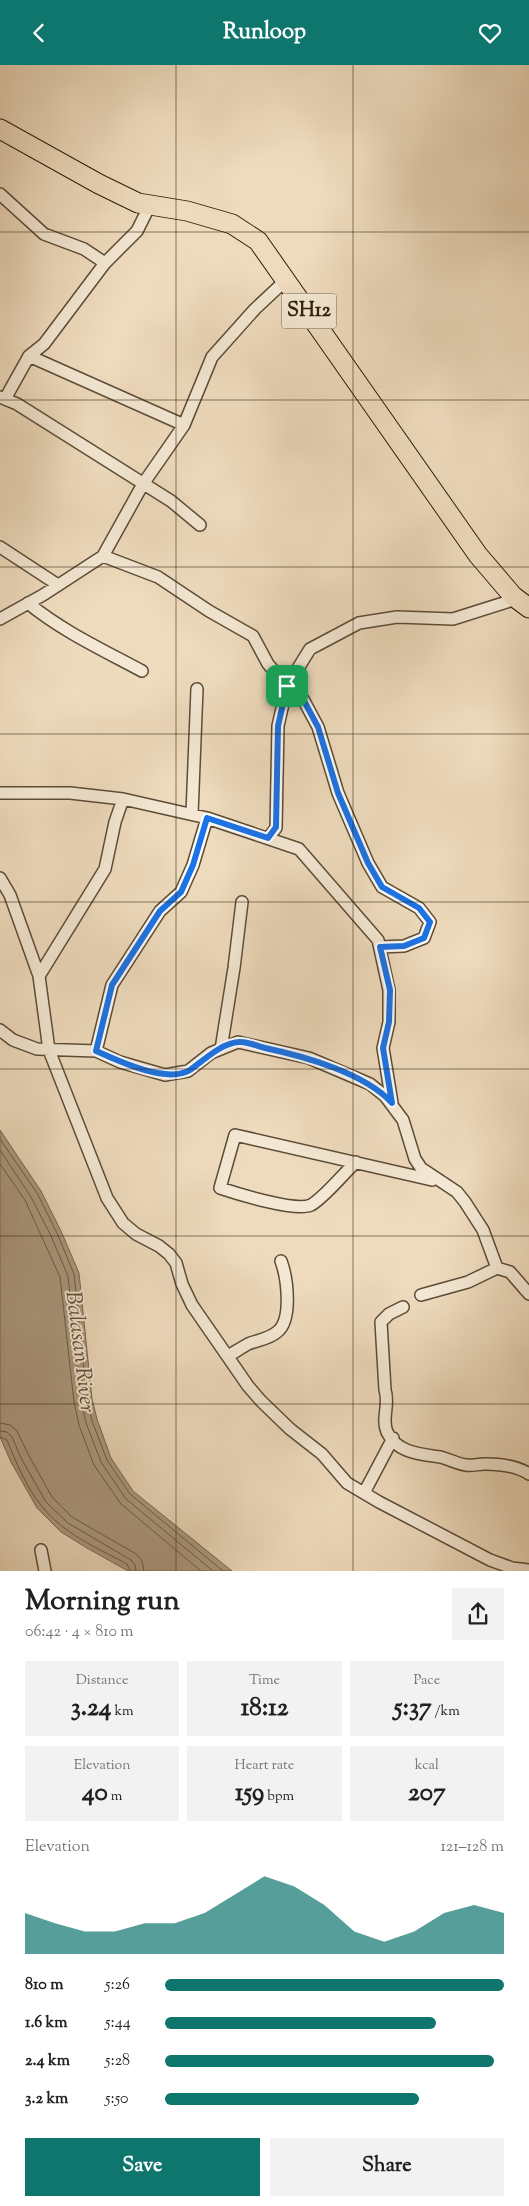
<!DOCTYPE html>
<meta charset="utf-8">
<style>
body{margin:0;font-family:"Sorts Mill Goudy",serif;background:#f2f2f2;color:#202124;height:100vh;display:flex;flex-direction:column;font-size:19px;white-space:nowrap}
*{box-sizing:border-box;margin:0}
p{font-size:16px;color:#757577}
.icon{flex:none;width:28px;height:28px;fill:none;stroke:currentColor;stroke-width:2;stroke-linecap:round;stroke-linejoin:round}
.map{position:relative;height:1506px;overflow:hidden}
.panel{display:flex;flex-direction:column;background:#fff;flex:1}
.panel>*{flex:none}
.pin{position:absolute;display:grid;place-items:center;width:42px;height:42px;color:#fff;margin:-21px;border-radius:10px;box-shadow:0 2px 8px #0006}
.round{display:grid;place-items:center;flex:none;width:52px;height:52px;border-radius:0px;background:#f2f2f2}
.overview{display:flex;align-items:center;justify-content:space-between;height:85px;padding:0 25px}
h1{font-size:28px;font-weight:700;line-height:38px}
.metrics{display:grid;grid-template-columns:repeat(3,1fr);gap:8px;height:85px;padding:5px 25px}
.metrics div{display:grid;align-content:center;border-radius:0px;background:#f2f2f2;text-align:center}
.metrics b{font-size:25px;font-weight:700}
.metrics small{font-size:14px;font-weight:400}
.metrics p{font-size:14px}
.chart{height:140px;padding:10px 25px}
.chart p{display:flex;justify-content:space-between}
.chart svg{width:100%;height:90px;margin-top:5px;fill:#0f766e;opacity:.7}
.action{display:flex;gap:10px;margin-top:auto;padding:10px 25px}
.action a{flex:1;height:58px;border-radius:0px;background:#0f766e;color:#fff;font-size:20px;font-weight:700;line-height:58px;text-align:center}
.action a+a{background:#f2f2f2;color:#202124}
ul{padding:0 25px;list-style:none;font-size:16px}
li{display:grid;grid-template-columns:80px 60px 1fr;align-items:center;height:38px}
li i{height:12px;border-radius:6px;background:#0f766e}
header{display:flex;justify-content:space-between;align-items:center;height:65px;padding:0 25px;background:#0f766e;color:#fff;font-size:22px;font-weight:700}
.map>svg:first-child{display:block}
</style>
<header><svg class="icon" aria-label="back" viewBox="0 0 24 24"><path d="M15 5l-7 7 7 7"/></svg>Runloop<svg class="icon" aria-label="heart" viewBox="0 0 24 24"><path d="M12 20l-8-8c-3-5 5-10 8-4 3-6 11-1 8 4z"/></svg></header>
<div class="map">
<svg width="529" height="1506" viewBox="0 0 529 1506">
<rect width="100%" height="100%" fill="#eedbbd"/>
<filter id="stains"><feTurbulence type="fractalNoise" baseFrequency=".004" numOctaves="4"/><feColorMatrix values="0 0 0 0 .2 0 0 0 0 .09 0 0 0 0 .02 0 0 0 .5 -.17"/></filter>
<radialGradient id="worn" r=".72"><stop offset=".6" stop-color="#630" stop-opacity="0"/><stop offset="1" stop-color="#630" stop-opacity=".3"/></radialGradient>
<path fill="#ac9a80" stroke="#786851" d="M0,1065l41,61 20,40 18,42 13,126 5,20 14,39 22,33 99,80h-104l-41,-23 -26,-16 -24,-24 -26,-46 -11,-25z"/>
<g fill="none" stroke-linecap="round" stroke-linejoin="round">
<path stroke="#6c5c45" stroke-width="1" d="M0,1074l37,54 20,40 17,41 13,126 5,21 15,39 23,34 93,77
M0,1085l31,47 20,39 17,40 13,125 5,22 15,39 25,37 87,72
M0,1099l25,36 35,77 14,125 5,23 15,40 27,39 80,67
M0,1358l10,2 7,6 11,23 24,43 20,20 64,37 6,7 2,10
M0,1366l7,1 5,5 9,21 25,44 22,21 63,37 4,5 1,6
M0,1372l7,3c9,22 19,47 34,65 21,28 56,43 86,59l3,7"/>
<defs>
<path id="street" d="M0,129l44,40 40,15 21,14
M29,291l155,69
M0,332l17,7 154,97 29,24
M5,334l24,-43 15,-12 61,-81 32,-32 13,-26
M0,482l58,38
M103,491l55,21 51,34 44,25 15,28 19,22 16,13 15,28 20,66 30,70 14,24 37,21 11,14 -6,16 -20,8 -24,1
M28,538c34,28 75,47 114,68
M0,554l43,-24 60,-39 40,-72 41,-59 28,-68 43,-48 31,-29
M0,728h70l53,6 84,19 92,31 79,91 11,50v32l-6,26 9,55
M192,749l5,-125
M268,773l8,-10 2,-102 9,-40 23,-37 49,-26 38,-6 56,2 63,-20
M0,813l10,17 29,81 10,74 58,148 16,25 13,11 23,12 10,8 7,9 6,21 10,21 56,81 13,15 29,28 32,25 25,29 32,19 111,58 22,8 17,2
M39,911l66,-107 10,-47 8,-23
M0,965l13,10 24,9 59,2 24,11 45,13 23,-4 23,-18 27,-11 71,16 61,26 15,12 18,24 12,39 6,9 36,24 8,10 18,28 14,38 13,4 19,22
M221,984l13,-81 8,-66
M96,986l16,-66 48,-74 21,-19 12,-27 14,-47
M356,1097c-12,11 -32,36 -45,43 -15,7 -73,-11 -91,-17l15,-53 197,45
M421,1230l47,-13 29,-14
M403,1242l-14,7 -8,8 4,68c5,14 -4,29 2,42 10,21 33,22 53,25 9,2 17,7 26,8 6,1 12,-1 19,-1 14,0 32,2 44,10
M228,1291c7,-4 13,-8 20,-12 10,-4 21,-5 29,-12 16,-12 10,-55 4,-71
M364,1428l29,-55
M41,1485l4,21"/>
<path id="primary" d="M0,64l99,55 39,19 49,8 45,13 26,17 220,314 35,41 16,12"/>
</defs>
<use href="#street" stroke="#5c4c37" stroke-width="14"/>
<use href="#primary" stroke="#2b1d0a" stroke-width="21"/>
<use href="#street" stroke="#f4e8d4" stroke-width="11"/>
<use href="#primary" stroke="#eedbbd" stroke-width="19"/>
</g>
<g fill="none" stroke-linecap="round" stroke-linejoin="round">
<defs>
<path id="route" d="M287,621l16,13 15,28 20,66 30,70 14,24 37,21 11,14 -6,16 -20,8 -24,1 10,43 -1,32 -6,26 9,55c-27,-30 -89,-47 -127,-55 -8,-2 -19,-7 -26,-6 -18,1 -36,19 -49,28 -23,14 -72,-9 -94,-19l16,-66 48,-74 21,-19 12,-27 14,-47 61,20 8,-11 2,-101z"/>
</defs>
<use href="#route" stroke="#fff" stroke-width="10"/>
<use href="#route" stroke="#1a73e8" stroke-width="6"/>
</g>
<path fill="none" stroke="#2b1d0a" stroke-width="1" stroke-opacity="0.55" d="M176,0v1506M353,0v1506M0,167h529M0,335h529M0,502h529M0,669h529M0,837h529M0,1004h529M0,1171h529M0,1339h529"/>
<g text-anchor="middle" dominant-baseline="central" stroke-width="4" stroke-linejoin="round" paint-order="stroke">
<rect fill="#f4e8d4" stroke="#675a47" stroke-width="1" x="281.5" y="228.5" width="55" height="35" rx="4"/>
<g font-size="20" font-weight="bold" fill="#2b1d0a">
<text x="309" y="246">SH12</text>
</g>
<g font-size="22" font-style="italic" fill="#5f4f39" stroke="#f4e8d4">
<text transform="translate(79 1287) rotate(83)">Balasan River</text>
</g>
</g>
<rect width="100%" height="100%" filter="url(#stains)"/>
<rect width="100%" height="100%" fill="url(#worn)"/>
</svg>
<div class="pin" style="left:287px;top:621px;background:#1e9e55"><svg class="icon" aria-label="arrive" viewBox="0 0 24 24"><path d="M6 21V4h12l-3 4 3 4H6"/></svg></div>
</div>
<section class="panel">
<div class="overview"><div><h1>Morning run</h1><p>06:42 · 4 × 810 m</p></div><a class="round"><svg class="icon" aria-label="share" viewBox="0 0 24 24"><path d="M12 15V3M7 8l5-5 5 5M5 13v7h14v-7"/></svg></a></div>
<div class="metrics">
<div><p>Distance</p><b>3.24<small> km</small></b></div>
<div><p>Time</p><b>18:12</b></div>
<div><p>Pace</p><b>5:37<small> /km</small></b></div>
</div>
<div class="metrics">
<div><p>Elevation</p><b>40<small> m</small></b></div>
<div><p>Heart rate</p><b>159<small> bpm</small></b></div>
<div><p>kcal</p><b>207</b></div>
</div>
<div class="chart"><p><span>Elevation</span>121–128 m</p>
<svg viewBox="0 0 160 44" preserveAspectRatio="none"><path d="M0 44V24L10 29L20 33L30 33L40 29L50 29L60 24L70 15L80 6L90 11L100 20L110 33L120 38L130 33L140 24L150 20L160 24V44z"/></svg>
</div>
<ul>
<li><b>810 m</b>5:26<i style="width:100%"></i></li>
<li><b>1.6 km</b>5:44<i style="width:80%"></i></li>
<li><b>2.4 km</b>5:28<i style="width:97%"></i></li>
<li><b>3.2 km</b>5:50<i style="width:75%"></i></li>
</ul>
<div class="action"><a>Save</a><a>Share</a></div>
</section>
